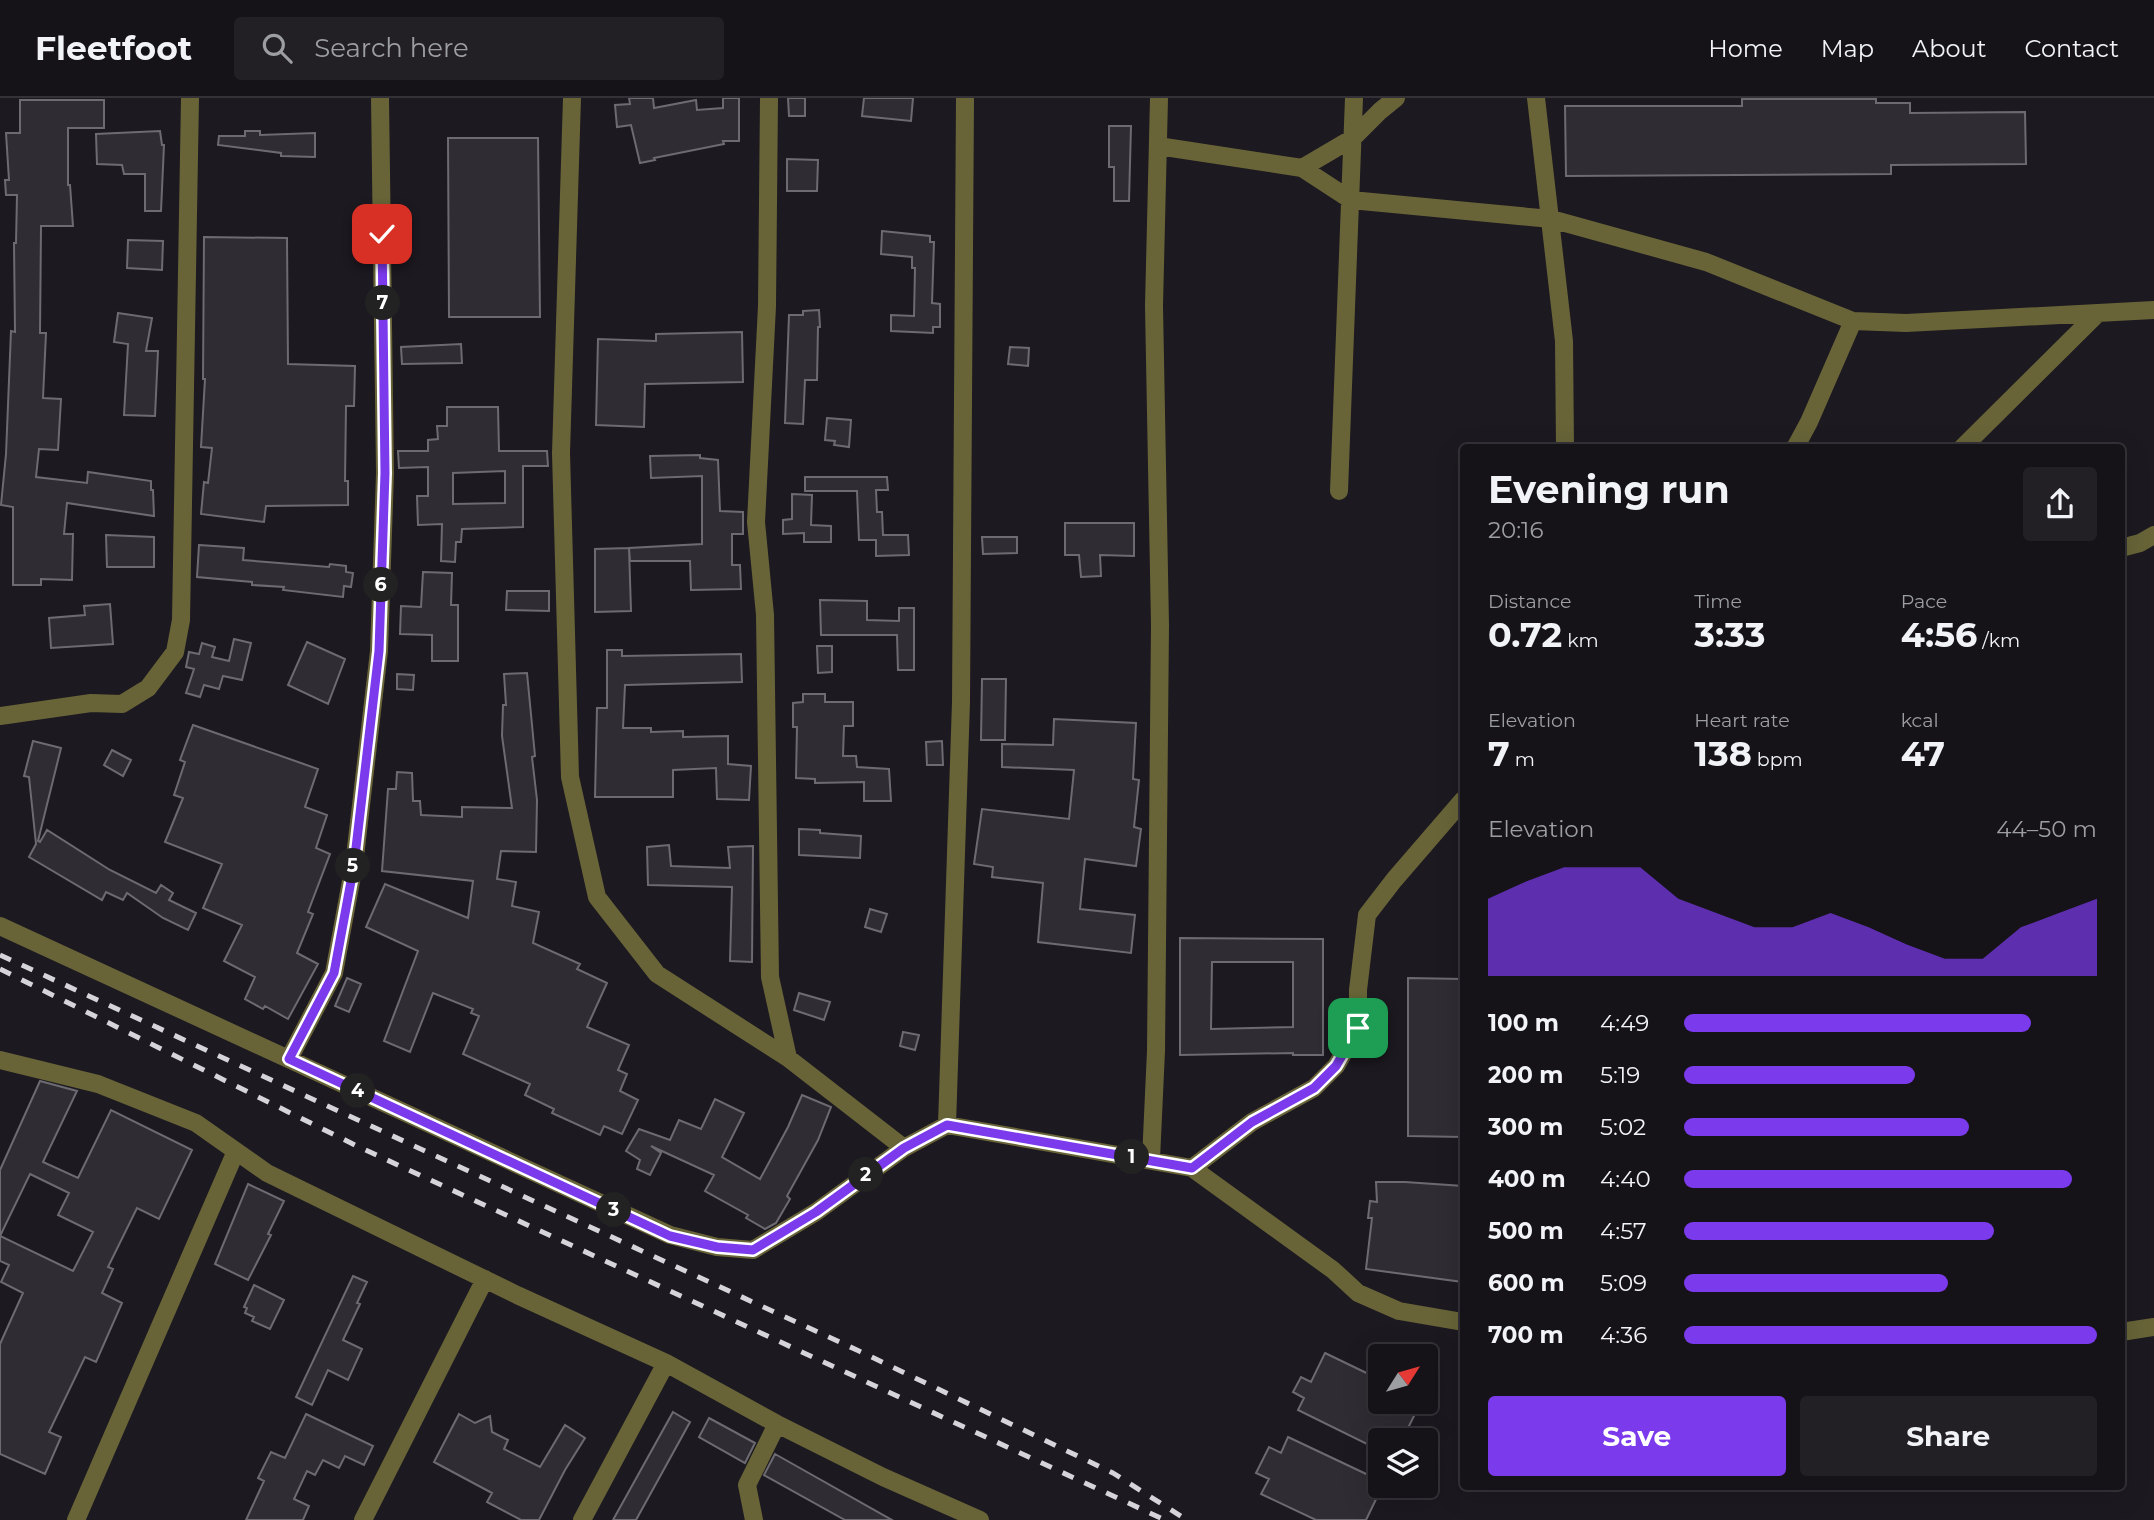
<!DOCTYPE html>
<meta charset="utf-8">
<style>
body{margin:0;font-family:Montserrat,sans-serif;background:#222025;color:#f1f3f6;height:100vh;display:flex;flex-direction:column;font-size:26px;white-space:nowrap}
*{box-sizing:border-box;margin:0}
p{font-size:23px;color:#9d9ea2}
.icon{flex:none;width:38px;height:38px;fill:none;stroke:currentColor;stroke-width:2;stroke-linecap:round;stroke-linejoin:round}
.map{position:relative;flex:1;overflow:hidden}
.side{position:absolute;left:1460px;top:346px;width:665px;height:1046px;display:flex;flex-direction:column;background:#151318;border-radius:7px;box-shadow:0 7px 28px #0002,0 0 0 2px #343237}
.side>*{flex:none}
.needle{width:46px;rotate:53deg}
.tools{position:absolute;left:1368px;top:1246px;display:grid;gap:14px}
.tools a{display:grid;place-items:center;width:70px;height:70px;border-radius:7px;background:#151318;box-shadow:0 7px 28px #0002,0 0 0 2px #343237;font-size:35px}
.pin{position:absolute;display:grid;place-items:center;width:60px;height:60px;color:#fff;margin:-30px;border-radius:14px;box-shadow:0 4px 10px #0006}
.km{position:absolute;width:35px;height:35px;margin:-18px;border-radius:50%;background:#222;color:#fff;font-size:19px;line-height:35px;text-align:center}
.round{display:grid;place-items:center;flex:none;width:74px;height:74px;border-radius:7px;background:#222025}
.summary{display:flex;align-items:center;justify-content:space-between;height:119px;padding:0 28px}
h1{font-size:38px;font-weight:700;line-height:52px}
.figures{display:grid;grid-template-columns:repeat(3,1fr);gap:10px;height:119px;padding:7px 28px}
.figures div{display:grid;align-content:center}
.figures b{font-size:35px;font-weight:700}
.figures small{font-size:19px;font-weight:400}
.figures p{font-size:19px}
.chart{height:196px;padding:14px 28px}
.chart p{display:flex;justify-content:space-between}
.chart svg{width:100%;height:126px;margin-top:7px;fill:#7c3aed;opacity:.7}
.cta{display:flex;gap:14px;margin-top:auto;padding:14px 28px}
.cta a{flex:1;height:80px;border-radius:7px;background:#7c3aed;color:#fff;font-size:28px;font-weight:700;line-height:80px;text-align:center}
.cta a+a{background:#222025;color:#f1f3f6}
ul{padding:0 28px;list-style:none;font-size:23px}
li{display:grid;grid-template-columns:112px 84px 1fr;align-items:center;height:52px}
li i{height:18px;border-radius:9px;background:#7c3aed}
header{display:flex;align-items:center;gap:42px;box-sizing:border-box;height:98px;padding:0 35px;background:#151318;border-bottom:2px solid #343237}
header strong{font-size:33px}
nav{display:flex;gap:38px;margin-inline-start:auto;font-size:24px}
.search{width:490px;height:63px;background:#222025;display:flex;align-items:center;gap:18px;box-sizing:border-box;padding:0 24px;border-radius:7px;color:#9d9ea2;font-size:26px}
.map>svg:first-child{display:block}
</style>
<header>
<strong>Fleetfoot</strong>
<div class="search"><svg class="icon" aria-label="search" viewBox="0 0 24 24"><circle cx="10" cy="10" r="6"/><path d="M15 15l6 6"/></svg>Search here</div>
<nav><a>Home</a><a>Map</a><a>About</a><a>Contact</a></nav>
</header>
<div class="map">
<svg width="2154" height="1422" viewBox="0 0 2154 1422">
<rect width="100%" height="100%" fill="#1c1920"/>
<path fill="#2f2c33" stroke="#6d6a72" stroke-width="2" fill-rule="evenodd" d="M629,0h24l1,10 42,-8 1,10 26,-2v-10h16v43h-16l1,3 -70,14 1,2 -15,3 -9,-38 -14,2 -2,-22 15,-1z
M788,0h17v18h-16z
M864,0h49l-2,23 -49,-5z
M1742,1h134v4h34v10l115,-1 1,52 -135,1v9l-325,2 -1,-70h177z
M20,2h84v28h-36v57h2l3,41h-32l-1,107h6l-3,65 18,1 -3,51 -19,-1 -3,28 51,6 1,-11 63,9v9h2l1,26 -87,-13 -3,31h9l-1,46 -31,-1v6h-28v-78l-12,-2 5,-51 5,-123 4,1 -1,-89h2l1,-48h-11l-1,-15h4l-3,-47h14z
M1109,28h22l-2,75h-15v-34h-5z
M160,33l2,14h2l-3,66h-16v-37h-21l-2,-9 -25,-1 -1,-30z
M245,33h15v4l55,-2v24l-34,-1v-3l-63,-8 1,-9h26z
M448,40h90l2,179h-91z
M787,61l31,1 -1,31h-30z
M882,133l48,5v6h4l-2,61 8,1v23h-7v6l-42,-2v-16l23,1 1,-48h-3v-11l-31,-3z
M204,139l83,1 1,126 67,2 -1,40h-8l-1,75h3v24l-82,1 -2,16 -63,-8 3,-32 4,1 4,-35 -11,-1 4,-68h-2z
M128,142l35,1 -1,29 -35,-2z
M819,212l1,17h-2l-1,53h-12l-2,44 -18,-1 4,-108h14v-4z
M118,215l34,5 -6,33h12l-3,65 -31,-1 4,-71 -14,-2z
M742,234l1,50 -98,2 -1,43 -48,-2 2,-86 58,2v-7z
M461,246l1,19 -60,1 -1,-17z
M1010,249l19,1 -1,18 -20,-2z
M447,309h51l1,44h48l1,15h-25v61l-61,2 -1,13h-5l-1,20 -14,-1 1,-37 -24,1 -1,-29h11v-29l-29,1 -1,-17h30v-11l10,-1 -1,-13h10zM505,373v32l-52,1v-31z
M827,320l24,2 -2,27 -15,-2 1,-4 -10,-1z
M700,357v3l18,2 2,51 23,1v22h-11v31h8l1,24 -50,1 -1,-29h-60l-1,-13 73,-4v-68l-51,2 -1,-22z
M805,379h82l1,13h-12l1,22h5l1,23h25l1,20 -33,1v-16h-17l-2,-49h-52z
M792,396l20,1 -1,30 20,1v16h-27v-9l-21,1v-14l9,-1z
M1065,425h69v33l-34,-1 1,21 -20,1 -2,-22h-14z
M106,437l48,2v30h-47z
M982,439h35v16l-34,1z
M199,447l45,3 -1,12 86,7 1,-3 16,2v6l7,1 -2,14 -7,-1 -1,11 -60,-7 1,-3 -32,-2v-3l-55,-5z
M629,450l2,63 -36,1v-63z
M423,474l29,1 -1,32h7v56h-26v-26l-32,-1 1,-28 20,1z
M507,493h42v20l-43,-1z
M820,502l47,1v19l32,1v-13h15v62h-16l-1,-35h-76z
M110,506l3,40 -62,4 -2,-30 36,-3 -1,-9z
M234,541l17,4 -9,37 -19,-4 -4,13 -15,-4 -4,12 -14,-4 8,-24 -8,-2 3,-15 10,2 3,-11 13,4 -3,10 17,4z
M307,544l38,17 -17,45 -40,-19z
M817,548h15v26l-14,1z
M607,552h15v6l119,-2 1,28 -117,3 -2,43h28v4l32,-1v6l45,-1v28l23,2 -2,34 -32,-1 -1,-31 -43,2v27h-78l2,-89h10z
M527,575l8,83 -3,1 5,43 -1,52 -35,-1 -4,28 19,3 -4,24 27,6 -6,31 47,21 -3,5 30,14 -20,44 42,18 -11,25 9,4 -7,17 18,9 -16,34 -18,-8 -4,9 -48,-22 2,-4 -29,-14 5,-11 -67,-30 16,-38 -8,-3 2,-4 -40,-16 -23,59 -26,-11 34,-90 -52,-24 19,-43 83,34 5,-37 -91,-10 6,-82h8l1,-17 15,1 1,28h7l1,14 41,2v-10l50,1 -10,-72 1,-31h3l-2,-31z
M397,576l17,1 -1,15 -16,-1z
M982,581h24l-1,61h-24z
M803,596h22v8h28v24h-9l-1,30h13l1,11 32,2 2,32h-27v-19l-49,1v-4l-19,-1 1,-51h-4v-24l10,-1z
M1054,621l82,4 -3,56 6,1 -5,47 7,2 -5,37 -51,-7 -5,50 55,6 -4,38 -93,-11 5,-59 -51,-6 1,-10 -19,-3 8,-55 87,10 5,-49 -72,-3v-23l51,1z
M193,627l125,44 -13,38 22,8 -11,33 14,6 -22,58 5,2 -16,39 21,11 -30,55 -23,-13 -2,3 -18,-10 10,-22 -31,-16 18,-36 -39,-17 19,-44 -57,-22 18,-44 -9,-3 11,-33 -5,-2z
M33,643l28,7 -23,93 2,1 7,-12 63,40 46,23 5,-8 12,8 -4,7 27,13 -8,17 -25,-12 -36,-25 -4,7 -17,-8 -4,8 -73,-43 7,-13 -7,-67 -5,-1z
M942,643l1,24h-16l-1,-23z
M112,652l19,10 -8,16 -19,-11z
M799,731l21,1v3l41,3 -1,22 -61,-3z
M669,747l2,21 59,2 -2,-21 25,-1 -1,116 -22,-1 2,-74 -84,-2 -1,-38z
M870,811l17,5 -6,18 -16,-5z
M1180,840l143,1v116h-30v-2l-113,2zM1212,864h81v65l-82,2z
M347,880l14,6 -12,28 -14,-6z
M1408,880l55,1v158l-55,-1z
M799,895l31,9 -6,18 -30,-10z
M903,934l16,3 -4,15 -15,-4z
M40,983l37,10 -34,71 35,16 33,-68 81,40 -33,69 -22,-11 -29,59 5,2 -11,24 20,10 -26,59 -11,-5 -36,75 12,5 -16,37 -45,-20v-110l23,-51 -22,-11 8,-17 -9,-4v-91zM30,1076l39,19 -11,22 35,17 -20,39 -73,-35z
M802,997l29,12 -13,33 -31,56 3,3 -14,24 -11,6 -19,-11 2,-3 -43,-24 9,-16 -63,-29 10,7 -11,22 -13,-6 3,-9 -14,-9 13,-22 31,11 9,-20 22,9 14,-30 29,14 -22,44 38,22 28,-52z
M1376,1084h29l58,4v96l-97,-13 6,-51h-4l2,-17 7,1z
M248,1086l36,17 -16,33 3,1 -23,45 -33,-16z
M353,1178l14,6 -10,21 3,1 -17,36 19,9 -14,31 -20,-10 -16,35 -16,-8z
M254,1187l30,15 -14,29 -18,-8 2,-4 -9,-4 2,-5 -3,-1z
M1325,1255l56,27v22h40l-19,38h-21v11l-83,-41 6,-12 -11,-6 8,-15 10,5z
M673,1314l17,10 -54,98h-23z
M306,1316l67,32 -9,19 -19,-9 -6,12 -16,-8 -8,15 -8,-4 -13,28 15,7 -6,14h-57l18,-39 -6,-3 13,-26 14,6z
M459,1316l16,9 15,-7 2,16 16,8 -4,9 36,18 25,-42 20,13 -20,32 -26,50h-18l-34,-18 5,-9 -58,-31z
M709,1320l46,25 -10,20 -46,-26z
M1288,1339l93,44v8l-15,31h-50l-55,-26 8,-15 -13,-6 13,-26 12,6z
M775,1356l117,66h-47l-81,-45z"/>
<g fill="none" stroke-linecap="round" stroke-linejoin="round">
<path stroke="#686438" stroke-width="18" d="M572,0l-11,355 9,324 27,120 60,77 131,84 116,90
M769,0l-2,208 -11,216 9,93 5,362 18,81
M1536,0l28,243 1,107
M1158,48l144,22 51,-30 27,-27 16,-13
M1302,70l49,32 200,19 155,43 147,59 53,2 248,-13
M1795,350l14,-26 44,-101
M1962,350l134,-133
M1339,393l15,-393
M2121,450l19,-5 14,-8
M0,618l91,-13 31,1 26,-16 27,-36 6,-32 9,-522
M0,828l670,309 47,12 36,3 63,-38 88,-64 43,-23 245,43 141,102 25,23 41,18 64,11
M289,961l45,-86 20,-108 25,-214 6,-178 -5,-375
M0,962l98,24 98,39 71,50 250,122 149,68 111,61 106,53 97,43
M947,1027l14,-423 4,-604
M1151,1061l5,-108 4,-426 -6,-319 5,-208
M1192,1070l60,-46 62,-34 22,-22 22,-38v-38l9,-75 27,-35 69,-80
M2121,1234l33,-5
M76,1422l160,-369
M363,1422l122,-241
M582,1422l84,-157
M754,1422l-7,-35 30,-61"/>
<path stroke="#d5d4d8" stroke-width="5" stroke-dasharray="12 12" stroke-linecap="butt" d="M0,857l859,396 254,122 74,47
M0,871l359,178 806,373"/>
</g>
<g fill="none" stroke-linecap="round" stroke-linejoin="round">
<defs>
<path id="route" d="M382,136l3,239 -6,178 -25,214 -20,108 -45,86 381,177 47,11 36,3 63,-38 88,-64 43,-23 245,43 60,-46 62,-34 22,-22 22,-38"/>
</defs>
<use href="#route" stroke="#fff" stroke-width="14"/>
<use href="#route" stroke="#7c3aed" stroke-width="9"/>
</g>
</svg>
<div class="tools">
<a><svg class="needle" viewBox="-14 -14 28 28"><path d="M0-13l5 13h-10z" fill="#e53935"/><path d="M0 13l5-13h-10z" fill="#9d9ea2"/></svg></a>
<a><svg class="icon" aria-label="layers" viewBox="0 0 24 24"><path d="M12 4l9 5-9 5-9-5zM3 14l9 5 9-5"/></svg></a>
</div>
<div class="pin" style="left:1358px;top:930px;background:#1e9e55"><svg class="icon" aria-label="arrive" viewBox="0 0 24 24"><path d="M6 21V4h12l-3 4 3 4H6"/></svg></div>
<div class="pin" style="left:382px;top:136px;background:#d93025"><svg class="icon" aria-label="check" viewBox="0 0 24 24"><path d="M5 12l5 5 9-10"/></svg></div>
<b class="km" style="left:1132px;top:1059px">1</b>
<b class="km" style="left:866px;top:1077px">2</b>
<b class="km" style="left:614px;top:1112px">3</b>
<b class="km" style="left:358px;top:993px">4</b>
<b class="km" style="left:353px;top:768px">5</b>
<b class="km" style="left:381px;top:487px">6</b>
<b class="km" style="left:383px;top:205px">7</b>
<section class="side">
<div class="summary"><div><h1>Evening run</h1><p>20:16</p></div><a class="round"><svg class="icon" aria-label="share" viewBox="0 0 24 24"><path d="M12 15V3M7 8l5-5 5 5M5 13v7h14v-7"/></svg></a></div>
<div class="figures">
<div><p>Distance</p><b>0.72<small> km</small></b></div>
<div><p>Time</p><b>3:33</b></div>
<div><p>Pace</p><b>4:56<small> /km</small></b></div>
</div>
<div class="figures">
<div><p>Elevation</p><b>7<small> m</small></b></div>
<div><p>Heart rate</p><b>138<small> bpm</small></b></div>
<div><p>kcal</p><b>47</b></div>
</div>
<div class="chart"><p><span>Elevation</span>44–50 m</p>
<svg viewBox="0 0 160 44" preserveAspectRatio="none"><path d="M0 44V17L10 11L20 6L30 6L40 6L50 17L60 22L70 27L80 27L90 22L100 27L110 33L120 38L130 38L140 27L150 22L160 17V44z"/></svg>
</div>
<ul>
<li><b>100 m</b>4:49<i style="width:84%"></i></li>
<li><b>200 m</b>5:19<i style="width:56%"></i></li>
<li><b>300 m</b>5:02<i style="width:69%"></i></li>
<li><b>400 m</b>4:40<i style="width:94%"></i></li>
<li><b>500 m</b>4:57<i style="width:75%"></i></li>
<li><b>600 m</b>5:09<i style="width:64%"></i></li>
<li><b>700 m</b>4:36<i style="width:100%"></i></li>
</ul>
<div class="cta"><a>Save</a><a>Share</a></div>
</section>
</div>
